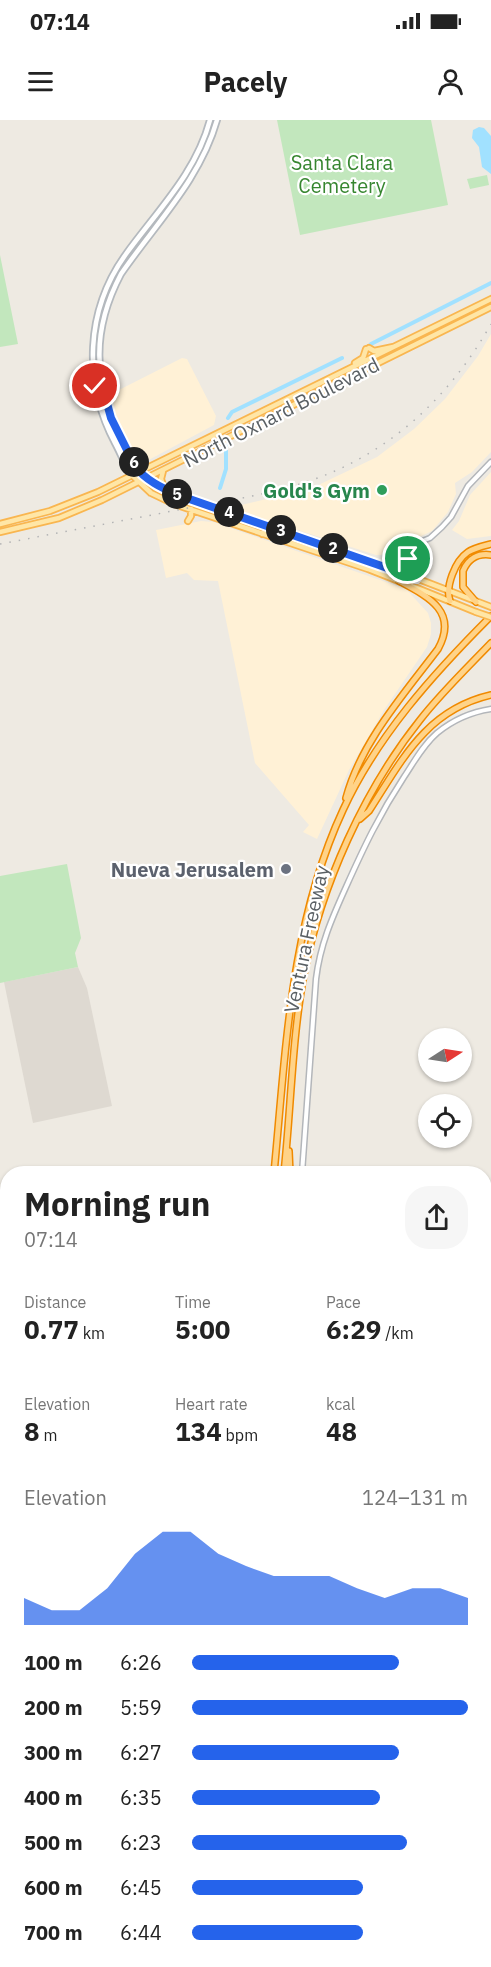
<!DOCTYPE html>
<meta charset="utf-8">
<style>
body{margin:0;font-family:"IBM Plex Sans",sans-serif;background:#f6f6f6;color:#222;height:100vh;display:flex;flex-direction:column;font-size:22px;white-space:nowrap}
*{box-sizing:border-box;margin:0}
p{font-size:20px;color:#767676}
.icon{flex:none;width:33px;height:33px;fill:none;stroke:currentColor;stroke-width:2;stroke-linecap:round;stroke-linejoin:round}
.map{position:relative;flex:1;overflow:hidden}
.details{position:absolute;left:0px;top:1046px;width:492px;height:802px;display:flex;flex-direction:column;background:#fff;border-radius:24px 24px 0 0;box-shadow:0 2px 4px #0004}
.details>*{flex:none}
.needle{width:39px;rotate:78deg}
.controls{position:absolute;left:418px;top:908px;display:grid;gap:12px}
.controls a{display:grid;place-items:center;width:54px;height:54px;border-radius:50%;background:#fff;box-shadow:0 2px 4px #0004;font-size:30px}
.pin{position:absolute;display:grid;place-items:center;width:51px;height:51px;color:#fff;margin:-26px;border:3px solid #fff;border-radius:50%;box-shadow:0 2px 6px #0007}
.km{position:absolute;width:30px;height:30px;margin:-15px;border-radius:50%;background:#222;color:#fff;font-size:16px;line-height:30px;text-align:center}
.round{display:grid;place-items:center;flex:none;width:63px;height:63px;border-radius:24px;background:#f6f6f6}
.headline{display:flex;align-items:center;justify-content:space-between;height:102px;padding:0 24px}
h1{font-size:33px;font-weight:700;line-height:45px}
.stats{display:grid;grid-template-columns:repeat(3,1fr);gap:9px;height:102px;padding:6px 24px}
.stats div{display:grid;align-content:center}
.stats b{font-size:26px;font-weight:700}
.stats small{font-size:16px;font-weight:400}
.stats p{font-size:16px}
.chart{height:168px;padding:12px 24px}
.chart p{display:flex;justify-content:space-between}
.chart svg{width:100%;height:108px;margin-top:6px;fill:#2563eb;opacity:.7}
ul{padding:0 24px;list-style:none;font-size:20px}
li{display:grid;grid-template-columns:96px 72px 1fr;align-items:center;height:45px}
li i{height:15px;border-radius:8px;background:#2563eb}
.status{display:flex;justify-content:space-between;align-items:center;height:42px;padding:0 30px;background:#fff;direction:ltr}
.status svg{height:16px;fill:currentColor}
header{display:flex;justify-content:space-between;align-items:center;height:78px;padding:0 24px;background:#fff;font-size:27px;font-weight:700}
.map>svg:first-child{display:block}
</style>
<div class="status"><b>07:14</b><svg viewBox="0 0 49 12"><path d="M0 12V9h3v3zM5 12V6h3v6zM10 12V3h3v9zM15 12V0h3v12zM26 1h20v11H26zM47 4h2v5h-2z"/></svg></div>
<header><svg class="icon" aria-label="menu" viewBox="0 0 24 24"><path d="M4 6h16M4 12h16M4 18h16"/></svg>Pacely<svg class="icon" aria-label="person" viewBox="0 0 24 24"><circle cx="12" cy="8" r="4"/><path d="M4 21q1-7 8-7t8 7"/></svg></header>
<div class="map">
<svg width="491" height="1847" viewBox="0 0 491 1847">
<rect width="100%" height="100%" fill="#eeeae2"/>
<path fill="#fff1d6" d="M491,214v118l-19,20 -17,11 1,11 -8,18 -16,19 -51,24h-5l-141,-45 2,-4 75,-18 65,-31 37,-28 31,-30 33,-43z
M182,238l5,1 29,57 -2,9 -71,38 -4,-3 -14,-25 -12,-28 -2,-13z
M491,352v64l-24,3 -15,-9 7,-9 11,-26z
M201,401l12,1 193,67 22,24 3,10v11l-4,13 -43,63 -35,60 -32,69 -14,-7 6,-7 -54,-62 -37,-182 -24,-1 -7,-7 -21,5 -10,-48z
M7,1161l1,200 -8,1v-200z
M7,1389l1,396 -8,1v-395z
M484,1439l7,29 -1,43 -5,22z
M443,1840v7h-139l-13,-6z
M148,1841h46l4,4 11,-4h23v6h-83z"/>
<path fill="#ded9d1" d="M78,847l9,21 25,118 -79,17 -29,-141z"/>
<path fill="#c2e7bd" d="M277,0h154l17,85 -148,30z
M487,55l2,10 -19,4 -3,-10z
M0,135l18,89 -18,3z
M67,744l14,74 -6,15 3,14 -78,16v-107z"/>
<path fill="#a1e1ff" d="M479,7l5,1 7,8v38l-9,-7 -3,-20 -7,-9 1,-8z"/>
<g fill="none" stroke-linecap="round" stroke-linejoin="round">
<path stroke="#a1e1ff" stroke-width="4" d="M371,224l120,-61
M228,298l4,-6 110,-54
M220,368l6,-19v-23"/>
<defs>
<path id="tertiary" d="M376,452l17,-16 10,-7 27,-11 12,-11 9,-10 17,-31 23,-24
M302,1053l14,-194c4,-34 16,-61 30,-92 18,-40 33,-72 58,-110 10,-15 19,-32 33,-44 16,-13 34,-21 54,-24
M484,1410l7,12
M484,1425l7,16
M484,1547l7,-19
M484,1566l7,-18
M268,1840l1,7
M451,1847v-7
M458,1847v-7"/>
<path id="secondary" d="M140,352c-8,-10 -12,-22 -18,-33 -29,-58 -31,-108 -1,-165 35,-51 79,-94 96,-154
M132,355c-7,-9 -11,-21 -17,-32 -32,-61 -30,-132 11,-189 31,-43 70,-81 84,-134
M484,1308l7,2
M484,1314l7,2
M0,1372l8,-1
M0,1384l8,-2"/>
<path id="primary" d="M369,228l5,3 19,-4
M355,243l8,-5 3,-9
M163,351l-2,8 3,9
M140,352l17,13 21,9 204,71 109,42
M132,355l19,18 23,11 194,65 33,13
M188,401l3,-5v-7
M0,404l50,-13 48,-19 393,-193
M0,412l59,-14 43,-18 389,-193
M262,414l4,-4 8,2 4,-3
M281,420l5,-3 11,-1
M415,456c-16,-20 0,-18 5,-33
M412,466l64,26"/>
<path id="motorway" d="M450,481c-5,-14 5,-40 18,-49 6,-4 15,-6 23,-8
M476,482l-13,-15v-16c5,-12 15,-18 28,-16
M346,678c15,-56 58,-104 92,-149 21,-38 -11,-53 -39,-68
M360,699l9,-8c33,-51 57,-101 122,-116
M289,1031l1,22
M274,1053c12,-123 16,-249 69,-363 34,-74 91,-137 148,-194
M284,1053c7,-65 8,-134 20,-199 17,-88 60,-184 116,-254 21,-27 47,-52 71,-77
M243,1840v7
M253,1840v7"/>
</defs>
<use href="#tertiary" stroke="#b3b6ba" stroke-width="7"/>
<use href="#secondary" stroke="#b4b9be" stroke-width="8"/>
<use href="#primary" stroke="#f9b650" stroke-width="8"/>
<use href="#motorway" stroke="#f08a00" stroke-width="8"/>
<use href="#tertiary" stroke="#fff" stroke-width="4"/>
<use href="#secondary" stroke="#fff" stroke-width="4.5"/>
<use href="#primary" stroke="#ffe6a6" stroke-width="4.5"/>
<use href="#motorway" stroke="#ffd388" stroke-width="5"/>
<path stroke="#b2b3b4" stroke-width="1.5" stroke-dasharray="1.5 8" stroke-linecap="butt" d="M0,424c63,-12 126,-24 188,-36 38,-7 76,-13 112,-24 85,-26 148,-84 191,-160"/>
<defs>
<path id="primary-bridge" d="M476,492l15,5"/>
</defs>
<use href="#primary-bridge" stroke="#f9b650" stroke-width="8" stroke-linecap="butt"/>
<use href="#primary-bridge" stroke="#ffe6a6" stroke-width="4.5"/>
</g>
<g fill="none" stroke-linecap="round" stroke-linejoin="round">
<defs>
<path id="route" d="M95,266l7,-1 9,33 24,48c10,14 27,22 43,29l238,83 -8,-11v-8"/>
</defs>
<use href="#route" stroke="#fff" stroke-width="12"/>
<use href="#route" stroke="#2563eb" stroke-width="8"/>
</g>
<circle fill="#2e9e5b" stroke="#fff" stroke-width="2" cx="382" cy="370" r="6"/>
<circle fill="#6b7280" stroke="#fff" stroke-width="2" cx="286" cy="749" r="6"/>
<g text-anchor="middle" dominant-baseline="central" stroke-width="4.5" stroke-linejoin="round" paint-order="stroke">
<g font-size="20" fill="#36862f" stroke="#fff">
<text x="342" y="42">Santa Clara<tspan x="342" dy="23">Cemetery</tspan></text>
</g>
<g font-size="20" fill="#5a6064" stroke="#fff">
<text transform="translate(281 292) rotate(-27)">North Oxnard Boulevard</text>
<text transform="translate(306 819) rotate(-78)">Ventura Freeway</text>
</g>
<g font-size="20" font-weight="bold" fill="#27864d" stroke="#fff" text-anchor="end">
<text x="370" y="370">Gold's Gym</text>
</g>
<g font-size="20" font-weight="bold" fill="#5b616d" stroke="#fff" text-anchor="end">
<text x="274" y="749">Nueva Jerusalem</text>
</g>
</g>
</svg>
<div class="controls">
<a><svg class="needle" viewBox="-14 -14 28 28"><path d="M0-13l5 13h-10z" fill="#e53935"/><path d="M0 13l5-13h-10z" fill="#767676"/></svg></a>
<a><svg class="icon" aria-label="locate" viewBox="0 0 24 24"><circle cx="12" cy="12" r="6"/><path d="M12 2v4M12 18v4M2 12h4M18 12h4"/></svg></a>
</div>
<div class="pin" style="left:408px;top:439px;background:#1e9e55"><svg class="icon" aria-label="arrive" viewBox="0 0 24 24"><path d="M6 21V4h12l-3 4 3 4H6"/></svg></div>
<div class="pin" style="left:95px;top:266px;background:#d93025"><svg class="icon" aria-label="check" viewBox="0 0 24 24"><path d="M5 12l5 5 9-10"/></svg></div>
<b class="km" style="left:333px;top:428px">2</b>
<b class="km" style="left:281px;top:410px">3</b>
<b class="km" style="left:229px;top:392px">4</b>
<b class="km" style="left:177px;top:374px">5</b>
<b class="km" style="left:134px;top:342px">6</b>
<section class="details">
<div class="headline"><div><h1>Morning run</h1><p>07:14</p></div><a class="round"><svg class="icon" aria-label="share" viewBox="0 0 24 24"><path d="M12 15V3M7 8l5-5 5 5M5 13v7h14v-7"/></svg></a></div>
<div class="stats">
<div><p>Distance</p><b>0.77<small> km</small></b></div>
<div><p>Time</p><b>5:00</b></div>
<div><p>Pace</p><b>6:29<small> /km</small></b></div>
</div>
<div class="stats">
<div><p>Elevation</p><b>8<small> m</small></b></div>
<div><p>Heart rate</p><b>134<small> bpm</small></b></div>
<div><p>kcal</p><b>48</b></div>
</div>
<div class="chart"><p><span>Elevation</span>124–131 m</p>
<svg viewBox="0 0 160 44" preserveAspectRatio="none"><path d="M0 44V33L10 38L20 38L30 29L40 15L50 6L60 6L70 15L80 20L90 24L100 24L110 24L120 29L130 33L140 29L150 29L160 33V44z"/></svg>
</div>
<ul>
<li><b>100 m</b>6:26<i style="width:75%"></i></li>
<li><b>200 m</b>5:59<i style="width:100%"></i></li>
<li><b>300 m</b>6:27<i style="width:75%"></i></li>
<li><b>400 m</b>6:35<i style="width:68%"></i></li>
<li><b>500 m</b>6:23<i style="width:78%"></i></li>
<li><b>600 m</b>6:45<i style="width:62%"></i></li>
<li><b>700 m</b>6:44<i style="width:62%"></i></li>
</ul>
</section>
</div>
